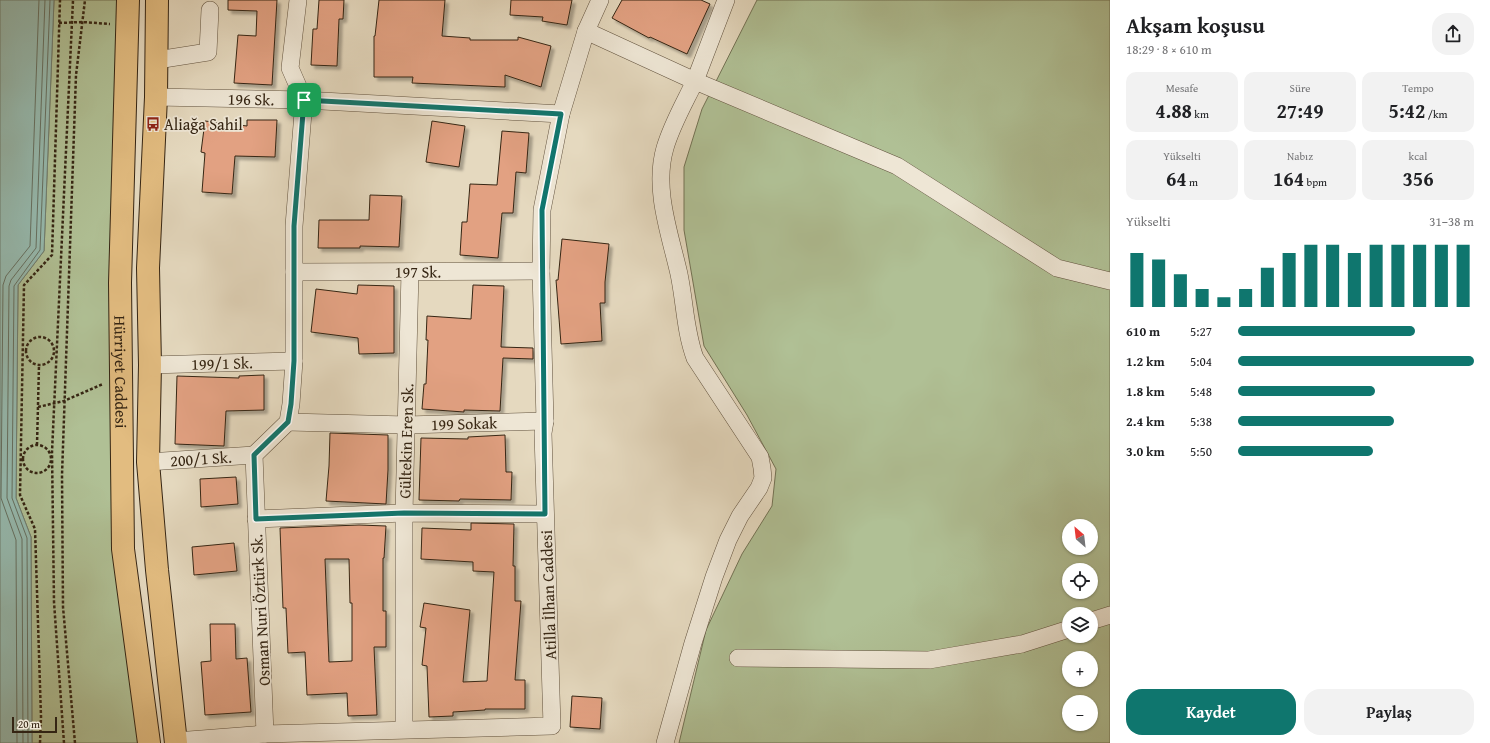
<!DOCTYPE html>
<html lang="tr">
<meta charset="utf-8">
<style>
body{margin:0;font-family:"Gentium Book Plus",serif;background:#f2f2f2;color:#202124;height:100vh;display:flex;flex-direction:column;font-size:15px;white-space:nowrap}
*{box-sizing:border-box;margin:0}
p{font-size:13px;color:#757577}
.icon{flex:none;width:22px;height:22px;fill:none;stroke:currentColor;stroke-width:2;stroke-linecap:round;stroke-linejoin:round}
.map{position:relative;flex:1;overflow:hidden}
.details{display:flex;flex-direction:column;background:#fff;width:380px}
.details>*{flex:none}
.needle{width:26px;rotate:332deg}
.buttons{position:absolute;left:1062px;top:519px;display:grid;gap:8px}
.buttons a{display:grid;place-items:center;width:36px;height:36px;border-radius:50%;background:#fff;box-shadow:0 1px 3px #0004;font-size:20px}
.scale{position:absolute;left:12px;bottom:10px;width:45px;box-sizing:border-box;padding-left:4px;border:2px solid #352513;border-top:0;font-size:11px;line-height:14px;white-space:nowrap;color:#352513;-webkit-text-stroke:3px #eee6d5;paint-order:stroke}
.pin{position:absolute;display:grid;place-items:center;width:34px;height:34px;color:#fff;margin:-17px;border-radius:8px;box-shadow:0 2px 6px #0006}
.round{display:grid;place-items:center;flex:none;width:42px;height:42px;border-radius:16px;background:#f2f2f2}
.head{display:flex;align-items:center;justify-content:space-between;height:68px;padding:0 16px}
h1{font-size:22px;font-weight:600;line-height:30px}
.metrics{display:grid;grid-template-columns:repeat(3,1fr);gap:6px;height:68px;padding:4px 16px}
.metrics div{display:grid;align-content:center;border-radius:10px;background:#f2f2f2;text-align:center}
.metrics b{font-size:20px;font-weight:600}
.metrics small{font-size:11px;font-weight:400}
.metrics p{font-size:11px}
.chart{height:112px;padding:8px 16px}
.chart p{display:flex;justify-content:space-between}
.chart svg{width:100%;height:72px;margin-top:4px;stroke:#0f766e;stroke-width:6}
.action{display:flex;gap:8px;margin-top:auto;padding:8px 16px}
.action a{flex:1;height:46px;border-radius:16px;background:#0f766e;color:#fff;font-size:16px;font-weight:600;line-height:46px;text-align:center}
.action a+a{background:#f2f2f2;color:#202124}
ul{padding:0 16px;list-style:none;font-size:13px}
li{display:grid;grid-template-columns:64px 48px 1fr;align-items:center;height:30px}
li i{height:10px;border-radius:5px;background:#0f766e}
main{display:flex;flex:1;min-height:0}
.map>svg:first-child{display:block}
</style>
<main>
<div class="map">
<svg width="1110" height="743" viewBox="0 0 1110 743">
<defs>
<filter id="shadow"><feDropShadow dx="3.5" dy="3.5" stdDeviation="1" flood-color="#0004"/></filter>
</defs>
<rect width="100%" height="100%" fill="#e5d9bf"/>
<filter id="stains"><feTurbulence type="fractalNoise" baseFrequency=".005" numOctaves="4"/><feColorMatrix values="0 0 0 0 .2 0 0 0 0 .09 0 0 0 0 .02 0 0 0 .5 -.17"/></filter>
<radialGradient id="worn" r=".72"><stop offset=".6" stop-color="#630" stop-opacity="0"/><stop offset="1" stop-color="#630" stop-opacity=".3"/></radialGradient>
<path fill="#b0c095" stroke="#727254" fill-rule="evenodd" d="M54,0h74l-5,549 26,194h-117l-1,-206 -15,-39 2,-213 26,-34z
M757,0h353v743h-431l27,-113 36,-76 30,-48 4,-37 -29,-54 -43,-69 -20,-116v-63l18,-58zM1069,526h22v22h-22zM1069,570h22v22h-22zM1069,614h22v22h-22zM1069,658h22v22h-22zM1069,702h22v22h-22z"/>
<path fill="#96baaf" stroke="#6f7e71" d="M0,0h54l-10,251 -26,34 -2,213 15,39 1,206h-32z"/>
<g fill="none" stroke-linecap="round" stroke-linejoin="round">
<path stroke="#667061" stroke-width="1" d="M17,743l-1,-203 -15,-42 2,-213 3,-9 24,-30 9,-246
M23,743l-1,-204 -15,-41 2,-212 2,-6 25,-32 9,-248
M28,743l-1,-205 -15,-40 2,-212 26,-36 10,-250"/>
</g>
<path fill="#e2a182" stroke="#352513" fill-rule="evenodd" filter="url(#shadow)" d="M228,0h49l-5,85 -38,-2 4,-48 18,1 1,-25 -29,-1z
M319,0h25l-1,19h-4l-2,47 -26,-1 2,-36h4z
M379,0h66l-3,36 28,2v2h48v-3l33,9 -10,41 -36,-12v12l-93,-4 1,-6h-39v-41h1z
M511,0h61l-5,25 -25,-4 1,-4 -33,-2z
M622,0h79l9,4 -23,50 -37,-17 -1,1 -37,-20z
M247,120h30l-2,37 -40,-1 -3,38 -30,-2 3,-39 -4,-1 4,-31 42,5z
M432,121l33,5 -6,41 -33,-5z
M502,131l27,2 -3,40 -10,-1 -3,41h-11l-4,45 -38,-3 2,-33h5l3,-38 27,1z
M370,195l32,1 -3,51 -39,-1v2h-42l1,-28h50z
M562,239l47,5 -4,38v21h-5l2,38 -41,3 -5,-64h2z
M358,285l36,1v67l-35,1 -1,-16 -47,-6 5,-43 41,5z
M473,285l31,1 -3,61 32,1v11l-30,-1 -3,53 -36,-1v2l-42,-3 2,-25h2l2,-44h-2l1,-24 44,3z
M264,375v35l-38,1 -2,35 -49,-2 2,-68 62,2v-2z
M330,433l58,2v35l-2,34 -60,-3 3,-35z
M505,435l1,37h6l-1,28 -51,-1 -1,2 -40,-1 2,-62 47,1v-2z
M236,477l2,27 -37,3 -1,-28z
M471,523l43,1 -1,42h2v35h6l-6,79h10v29h-40v1l-32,2v4l-24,1 -2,-51 -5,-1 4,-37 -6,-1 4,-24 46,7 -7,72 24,-1 7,-109 -21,-1v-9l-52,-3 1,-31 49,2z
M359,525l27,1 -2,32h-1v53h3v36h-12l3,68 -29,1 -1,-23 -40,2 -2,-43 -17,1 -2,-45h-3l-3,-80zM325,559h24l1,44h2v58l-23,1z
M234,543l3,28 -43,4 -2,-28z
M210,624h25l1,35 11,-1 4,54 -46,3 -4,-53 10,-1z
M572,696l30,2 -2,31 -30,-2z"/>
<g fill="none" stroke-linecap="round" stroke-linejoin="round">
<defs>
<g id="minor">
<path d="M586,31l109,50 31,-81"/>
<path d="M157,60l51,-8 2,-42"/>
<path id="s1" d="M156,97l148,3 257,14"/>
<path id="s2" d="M294,272l247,-1"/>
<path id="s3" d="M150,365l144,-4"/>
<path id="s4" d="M288,422l119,3 138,-4"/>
<path id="s5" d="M148,462l106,-7"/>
<path d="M256,519l148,-6 141,1"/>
<path d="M1091,621l19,-6"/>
<path d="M738,658l191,2 93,-16 47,-15"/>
<path id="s6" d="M404,729v-216l6,-241"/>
<path d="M265,734l-11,-279 34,-33 3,-18 3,-43v-135l10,-126 -14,-32 8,-68"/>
<path d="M176,741l89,-7 287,-8 -9,-293 2,-12 -4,-150 1,-61 19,-96 25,-83 14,-31"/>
<path d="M665,743l28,-100 21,-66 14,-37 12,-24 19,-28 4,-10 -1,-10 -2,-11 -65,-99c-10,-27 -10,-55 -16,-84 -9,-40 -26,-85 -14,-126 7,-24 20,-46 30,-67l202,85 160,102 53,13"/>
</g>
<g id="highway">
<path id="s7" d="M128,0l-8,283 3,266 26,194"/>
<path d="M157,0l-1,97 -8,171 2,97 -2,97 9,108 19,173"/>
</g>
</defs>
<use href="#minor" stroke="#61523e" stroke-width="18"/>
<use href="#highway" stroke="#352513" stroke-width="24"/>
<path stroke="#352513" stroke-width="2.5" stroke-dasharray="3 2" stroke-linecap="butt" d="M59,23l23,-1 28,2
M26 351a14 14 0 1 1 28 0a14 14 0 1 1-28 0Z
M38,407l26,-6 39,-17
M37,445l2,-80
M23 459a14 14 0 1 1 28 0a14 14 0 1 1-28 0Z
M40,743l1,-26 -6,-188 -15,-34 4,-210 28,-30 8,-255
M64,743l-10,-141 -2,-150 21,-452
M75,743l-12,-136 -1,-132 14,-400 9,-75"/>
<use href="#minor" stroke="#eee6d5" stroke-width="17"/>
<use href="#highway" stroke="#e2bc80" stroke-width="22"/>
</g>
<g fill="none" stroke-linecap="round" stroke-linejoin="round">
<defs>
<path id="route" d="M304,100l257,14 -19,96 3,304 -141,-1 -148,6 -2,-64 34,-33 3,-18 3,-43v-135z"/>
</defs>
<use href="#route" stroke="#fff" stroke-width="8"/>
<use href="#route" stroke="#0f766e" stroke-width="5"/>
</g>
<defs>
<symbol id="bus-bare" viewBox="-9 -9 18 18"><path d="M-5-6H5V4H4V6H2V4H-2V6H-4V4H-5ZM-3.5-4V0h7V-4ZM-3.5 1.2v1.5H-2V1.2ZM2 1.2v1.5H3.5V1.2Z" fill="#8f2418" stroke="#eee6d5" stroke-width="2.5" paint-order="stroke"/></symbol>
</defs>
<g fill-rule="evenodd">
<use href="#bus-bare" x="143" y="114" width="20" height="20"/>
</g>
<g text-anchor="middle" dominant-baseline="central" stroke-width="3.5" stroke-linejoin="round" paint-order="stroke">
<g font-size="16" fill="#352513" stroke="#eee6d5">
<text stroke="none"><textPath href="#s1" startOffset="95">196 Sk.</textPath></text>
<text stroke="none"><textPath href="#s2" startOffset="124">197 Sk.</textPath></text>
<text stroke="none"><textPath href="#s3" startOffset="72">199/1 Sk.</textPath></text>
<text stroke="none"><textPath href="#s7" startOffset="372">Hürriyet Caddesi</textPath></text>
<text stroke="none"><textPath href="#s4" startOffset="176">199 Sokak</textPath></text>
<text stroke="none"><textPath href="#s6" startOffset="288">Gültekin Eren Sk.</textPath></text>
<text stroke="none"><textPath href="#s5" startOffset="53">200/1 Sk.</textPath></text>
<text transform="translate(548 595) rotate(-92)">Atilla İlhan Caddesi</text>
<text transform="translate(260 610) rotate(-93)">Osman Nuri Öztürk Sk.</text>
</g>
<g font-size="16" fill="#352513" stroke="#eee6d5" text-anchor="start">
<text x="164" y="124">Aliağa Sahil</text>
</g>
</g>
<rect width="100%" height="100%" filter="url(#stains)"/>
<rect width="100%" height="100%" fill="url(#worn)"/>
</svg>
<div class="buttons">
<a><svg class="needle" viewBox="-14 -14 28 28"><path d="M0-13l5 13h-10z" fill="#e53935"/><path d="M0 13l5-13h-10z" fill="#757577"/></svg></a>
<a><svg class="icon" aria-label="locate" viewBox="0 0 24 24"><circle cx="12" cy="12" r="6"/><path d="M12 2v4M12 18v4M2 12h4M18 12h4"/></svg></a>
<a><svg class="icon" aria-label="layers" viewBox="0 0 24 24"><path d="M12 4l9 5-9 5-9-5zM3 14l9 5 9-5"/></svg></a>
<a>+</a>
<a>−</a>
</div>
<div class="scale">20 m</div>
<div class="pin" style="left:304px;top:100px;background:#1e9e55"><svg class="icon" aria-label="arrive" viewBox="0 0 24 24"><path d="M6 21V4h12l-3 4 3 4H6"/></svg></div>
</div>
<section class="details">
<div class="head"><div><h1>Akşam koşusu</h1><p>18:29 · 8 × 610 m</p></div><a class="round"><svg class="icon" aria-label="share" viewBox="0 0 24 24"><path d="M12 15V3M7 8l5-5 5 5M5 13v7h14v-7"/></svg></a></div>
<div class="metrics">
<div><p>Mesafe</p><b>4.88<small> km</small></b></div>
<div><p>Süre</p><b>27:49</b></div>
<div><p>Tempo</p><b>5:42<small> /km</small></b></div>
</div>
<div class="metrics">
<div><p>Yükselti</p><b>64<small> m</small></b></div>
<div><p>Nabız</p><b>164<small> bpm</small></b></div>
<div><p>kcal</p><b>356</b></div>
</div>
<div class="chart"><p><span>Yükselti</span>31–38 m</p>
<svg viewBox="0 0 160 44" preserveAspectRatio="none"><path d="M5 44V11M15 44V15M25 44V24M35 44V33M45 44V38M55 44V33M65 44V20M75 44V11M85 44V6M95 44V6M105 44V11M115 44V6M125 44V6M135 44V6M145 44V6M155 44V6"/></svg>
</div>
<ul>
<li><b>610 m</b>5:27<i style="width:75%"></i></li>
<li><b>1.2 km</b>5:04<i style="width:100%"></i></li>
<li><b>1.8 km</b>5:48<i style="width:58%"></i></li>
<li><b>2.4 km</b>5:38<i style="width:66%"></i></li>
<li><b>3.0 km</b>5:50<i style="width:57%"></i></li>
</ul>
<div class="action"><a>Kaydet</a><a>Paylaş</a></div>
</section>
</main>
